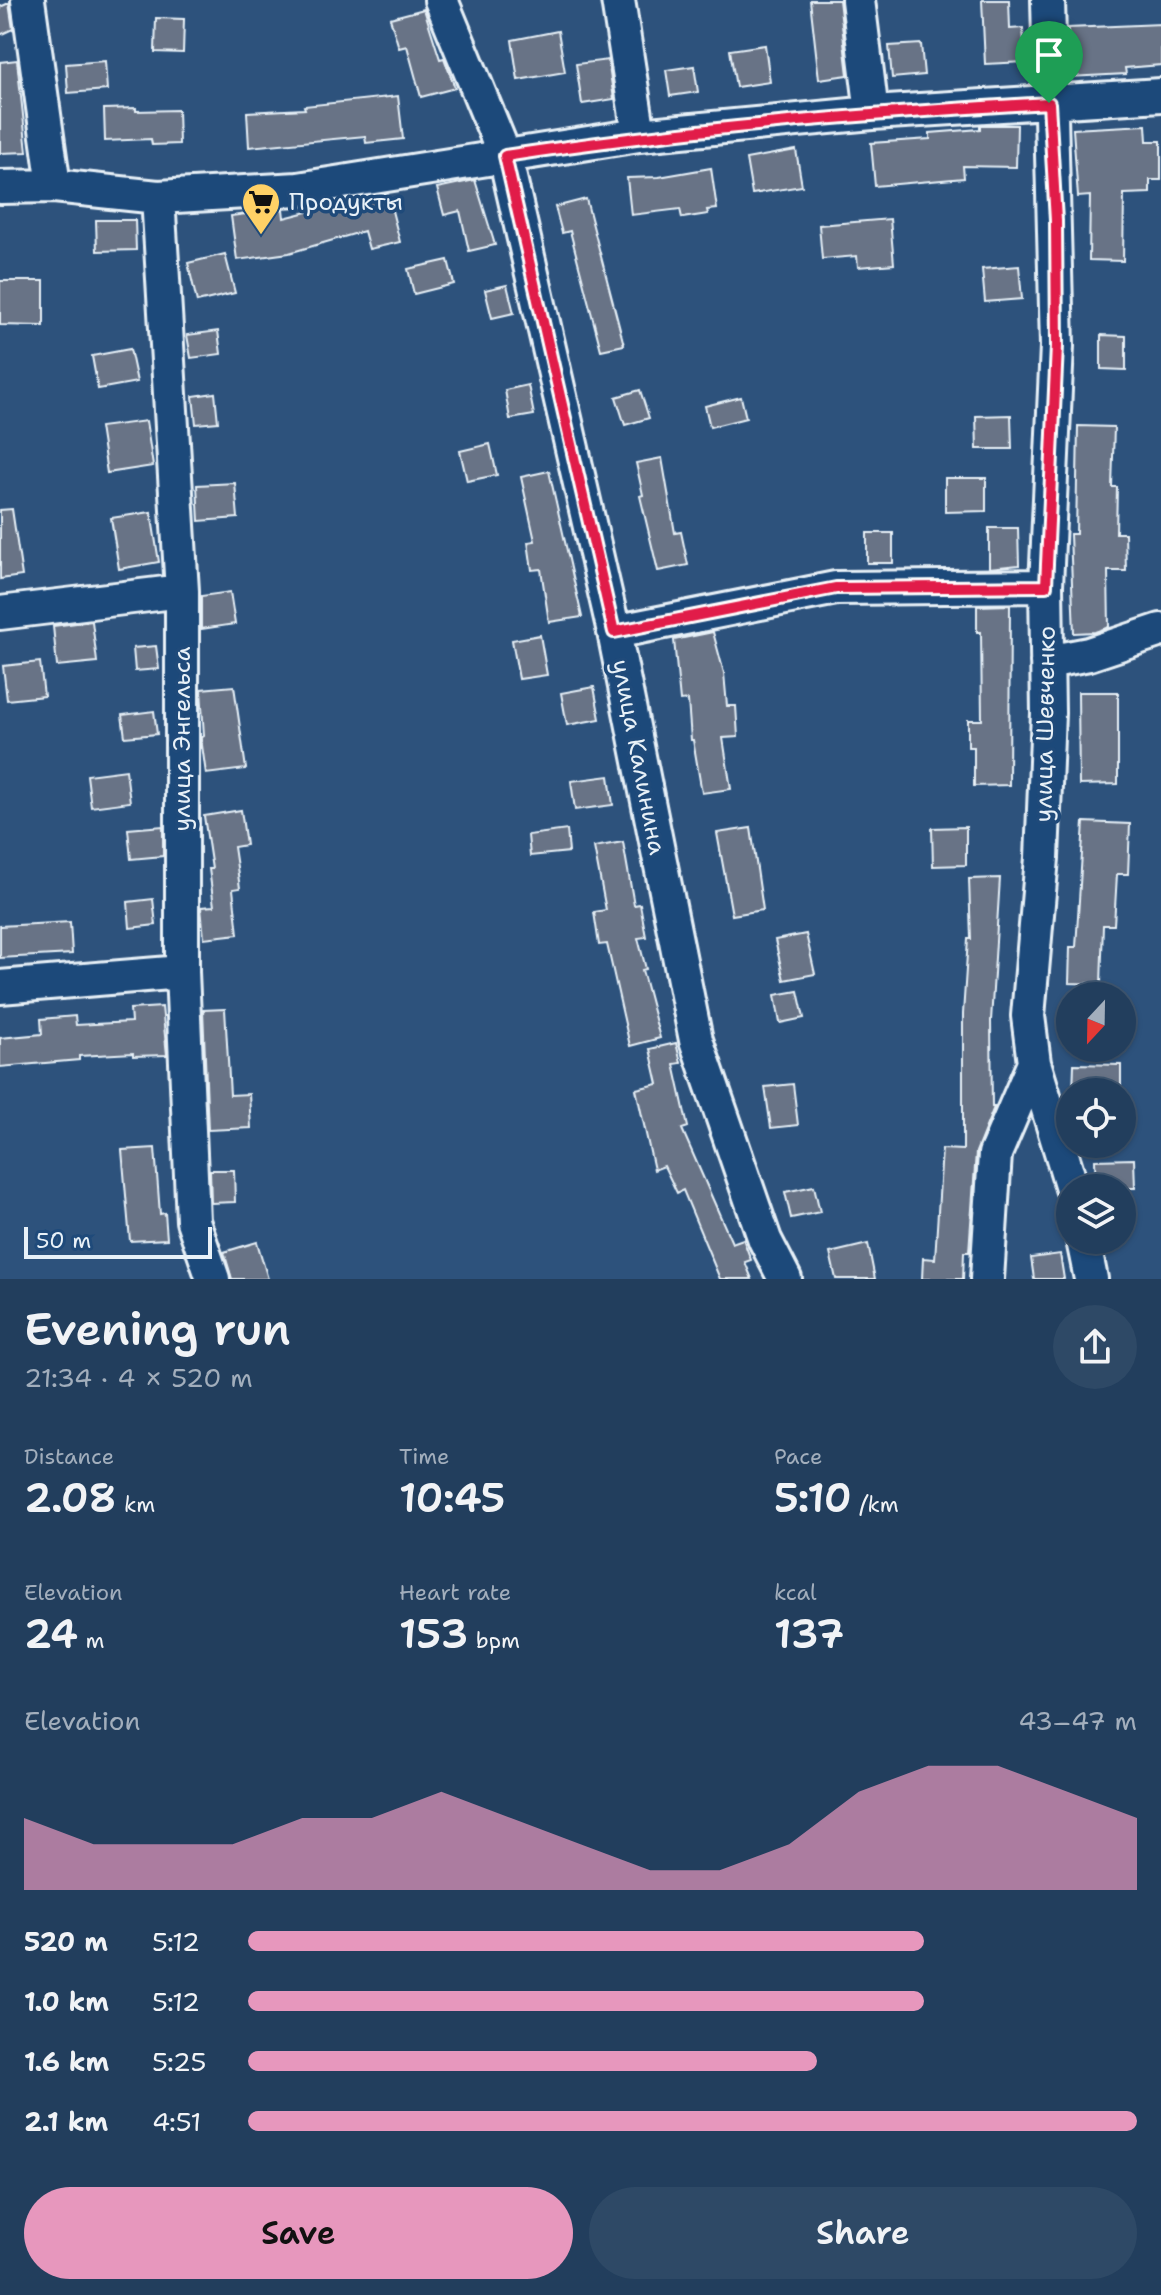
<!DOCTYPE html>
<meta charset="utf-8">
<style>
body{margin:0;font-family:"Shantell Sans",sans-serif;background:#2e4966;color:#f1f3f6;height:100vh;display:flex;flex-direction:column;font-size:30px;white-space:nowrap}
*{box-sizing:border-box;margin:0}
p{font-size:26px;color:#a2aebc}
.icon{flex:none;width:44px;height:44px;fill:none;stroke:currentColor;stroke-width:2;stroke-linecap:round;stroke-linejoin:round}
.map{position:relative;height:1279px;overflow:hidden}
.drawer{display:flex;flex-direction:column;background:#223e5d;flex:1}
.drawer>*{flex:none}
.needle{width:52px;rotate:202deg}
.tools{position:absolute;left:1056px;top:982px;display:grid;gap:16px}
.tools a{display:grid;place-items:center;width:80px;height:80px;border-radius:50%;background:#223e5d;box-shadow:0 2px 6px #0004,0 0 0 2px #3f5772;font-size:40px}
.scale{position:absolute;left:24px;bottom:20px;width:188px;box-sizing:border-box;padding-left:8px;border:4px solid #e8f1f8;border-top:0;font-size:22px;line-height:28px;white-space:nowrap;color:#e8f1f8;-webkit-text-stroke:6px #1f4a7a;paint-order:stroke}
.pin{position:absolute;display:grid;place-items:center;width:68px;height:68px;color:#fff;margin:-82px -34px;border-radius:50% 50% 50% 0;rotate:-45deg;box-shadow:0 0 8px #0007}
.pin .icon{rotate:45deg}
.round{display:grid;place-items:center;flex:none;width:84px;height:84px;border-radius:42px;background:#2e4966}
.overview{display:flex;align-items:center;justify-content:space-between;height:136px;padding:0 24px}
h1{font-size:44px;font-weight:600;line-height:60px}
.metrics{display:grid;grid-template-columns:repeat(3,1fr);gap:12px;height:136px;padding:8px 24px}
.metrics div{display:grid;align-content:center}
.metrics b{font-size:40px;font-weight:600}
.metrics small{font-size:22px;font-weight:400}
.metrics p{font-size:22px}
.chart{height:224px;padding:16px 24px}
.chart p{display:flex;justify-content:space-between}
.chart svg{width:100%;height:144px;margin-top:8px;fill:#e797bd;opacity:.7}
.primary-button{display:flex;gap:16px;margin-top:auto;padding:16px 24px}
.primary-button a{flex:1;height:92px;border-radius:48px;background:#e797bd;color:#111;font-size:32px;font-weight:600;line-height:92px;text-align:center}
.primary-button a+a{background:#2e4966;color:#f1f3f6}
ul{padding:0 24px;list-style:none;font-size:26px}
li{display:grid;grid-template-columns:128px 96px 1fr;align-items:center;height:60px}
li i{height:20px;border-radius:10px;background:#e797bd}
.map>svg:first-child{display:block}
</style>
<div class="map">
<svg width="1161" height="1279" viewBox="0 0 1161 1279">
<rect width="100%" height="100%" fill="#2d527c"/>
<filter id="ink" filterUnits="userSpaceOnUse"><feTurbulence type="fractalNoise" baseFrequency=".0125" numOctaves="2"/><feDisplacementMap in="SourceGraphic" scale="16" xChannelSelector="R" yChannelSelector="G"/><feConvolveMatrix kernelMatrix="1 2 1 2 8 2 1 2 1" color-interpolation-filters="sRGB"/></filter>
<g filter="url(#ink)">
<path fill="#677386" stroke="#e8f1f8" stroke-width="2" d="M810,0h29l9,75 -29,4z
M982,0h27l1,29 13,-1 2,34 -40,2z
M9,3l4,26 -13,6v-28z
M424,9l16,50 4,-1 11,30 -34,9 -14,-51 -8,2 -9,-30z
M156,18l28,1 -1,34 -28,-1z
M1161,24v41l-36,3 1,6 -57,3 -1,-49z
M558,31l7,41 -47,8 -6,-40z
M921,44l3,31 -32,3 -3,-32z
M765,45l5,37 -34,5 -6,-37z
M17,60l10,92 -27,1v-91z
M608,60l6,39 -32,5 -6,-40z
M105,61l2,29 -39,3 -2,-29z
M694,66l4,26 -28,4 -4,-26z
M398,96l5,43 -37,4 -1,-7 -116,11 -2,-35 58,-3 -1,-3z
M136,108v3l42,-1 1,34 -27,1 -1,-6 -46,2 -1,-32z
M980,125h37l-1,42 -53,-1 1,12 -89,8 -4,-43 59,-4v-6l50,-4z
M1146,125l1,16h14v39h-11v13l-26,1 -1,67 -34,-1 1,-64 -12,1 -5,-68z
M796,150l6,36 -50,8 -6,-35z
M711,168l6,41 -10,1 1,4 -26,4 -2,-9 -49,6 -4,-37 32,-1z
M475,180l20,65 -26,6 -9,-40 -16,4 -7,-27z
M388,195l12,47 -31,7 -5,-18 -75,22 -52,7 -6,-44 52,-7 1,9 39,-10 1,3z
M586,199l38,146 -23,5 -31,-119 -8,2 -7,-26z
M890,219l4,45 -36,3 -1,-11 -35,3 -3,-34z
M96,220h39l1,30 -39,1z
M225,254l10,39 -38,9 -9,-39z
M448,260l6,24 -40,10 -6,-25z
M1019,266l3,33 -37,3 -3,-33z
M0,281h44v45l-44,-1z
M507,285l7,28 -22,5 -7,-28z
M218,331l3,23 -30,4 -4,-23z
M1101,335l25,1v34l-25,-1z
M130,349l7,33 -39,7 -6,-33z
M528,385l6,30 -24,4 -5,-29z
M640,390l9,28 -24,7 -9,-28z
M215,393l3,29 -22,2 -3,-28z
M741,397l5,21 -36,9 -5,-21z
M1011,415l1,34h-35l-1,-33z
M146,421l7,45 -46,7 -7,-46z
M1078,426l36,1 -2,60h5l-1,46h9l1,38h-18l1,56 -14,5 -21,1 -4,-99h6z
M490,444l7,31 -30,6 -7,-30z
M662,458l13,75 6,-1 7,33 -30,6 -18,-75 3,-1 -7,-32z
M549,471l33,146 -33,5 -8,-53 -9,1 -4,-28 7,-1 -14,-64z
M945,478h41v33l-41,1z
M235,483l3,35 -39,3 -2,-36z
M12,509l10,67 -22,3v-69z
M151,512l8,50 -40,7 -8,-51z
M989,528h29l1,37 -30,3z
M867,533h26v30h-26z
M230,592l5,32 -34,5v-33z
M1010,605l-1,180 -35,1v-39h-6v-27h14l-1,-88h-4v-26z
M92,621l5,41 -40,4 -4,-40z
M713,632l11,41 3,33h9l2,31 -15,1 8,51 -29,4 -9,-53h-2l-3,-40 -8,1 -6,-61z
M540,635l7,40 -28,4 -7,-39z
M156,646l3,23 -24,2 -2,-23z
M40,662l4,34 -37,4 -4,-34z
M234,686l12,83 -40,5 -5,-36 3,-2 -3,-47z
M594,687l6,32 -33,6 -6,-32z
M1078,692h40v92l-39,1z
M154,711l3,23 -32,3 -3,-22z
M126,770l4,32 -39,5 -4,-32z
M609,776l4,29 -38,5 -4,-29z
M241,810l5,35 -12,2 6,41 -7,1 5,45 -34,4 -3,-31 13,-1 -5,-37h3l-8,-53z
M1084,822l46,2 -2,50h-11l-3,51h-11l-2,59 -32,-1 1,-36h6z
M163,826v30l-32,3 -3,-30z
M966,827v38l-33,1 -1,-38z
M751,828l12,82 -31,5 -15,-82z
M567,830l2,22 -39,4 -2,-21z
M623,842l11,63 6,-1 6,33 -8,1 8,31 -4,1 18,68 -30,8 -23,-102 -8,1 -5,-33 12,-2 -12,-63z
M1000,878l-9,143 1,86h2l-18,45 -7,100h-5l-1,27h-41l1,-21 12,1 7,-110 21,1v-136l5,-75h3l-2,-60z
M153,899l3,26 -26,3 -2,-26z
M70,922l2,32 -72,4v-32z
M806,934l9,40 -31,6 -9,-40z
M798,991l6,27 -24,5 -5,-28z
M162,1007l5,48 -34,1v-3l-54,3v4l-79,7v-29l42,-4 -1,-15 34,-3 1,9 55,-3 -1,-13z
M225,1009l5,86 19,-1 2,34 -43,2 -5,-120z
M676,1043l5,20 -7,1 14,63 -6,2 50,114 11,-4 8,21 -6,2 7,17h-32l-37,-89 -6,3 -13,-27 -10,4 -18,-81 22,-5 -8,-35z
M1074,1064l47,1v27h-48z
M793,1084l5,41 -27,3 -6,-41z
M155,1148l5,66 5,-1 2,26 -37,2 -8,-91z
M1134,1159l1,29h-39l-1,-28z
M210,1170h24l1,32 -24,1z
M814,1186l6,26 -29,6 -6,-26z
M257,1242l11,37h-36l-8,-27z
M868,1244l7,35h-39l-6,-26z
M1060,1254l4,25h-30l-3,-21z"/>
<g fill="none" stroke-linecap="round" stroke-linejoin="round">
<defs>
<path id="minor" d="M28,0l26,186
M441,0l64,156 109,476 82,408 69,200 20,39
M618,0l21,135
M858,0l14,113
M1048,0l9,346 -11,240 2,127 -6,145 -14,158 6,47 38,125
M0,187l54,-1 104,11 140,-8 341,-54 233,-22 289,-18
M158,197l24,394v381l11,249 20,58
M0,613l182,-22
M614,632l222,-44 210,-2
M1047,662l42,-8 72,-24
M0,987l182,-15
M1083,1240l8,39
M987,1279l8,-125 39,-91"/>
</defs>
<use href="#minor" stroke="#e8f1f8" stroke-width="38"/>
<use href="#minor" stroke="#1f4a7a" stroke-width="32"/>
</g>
</g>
<g fill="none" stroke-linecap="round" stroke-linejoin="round" filter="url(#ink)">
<defs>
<path id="route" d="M1049,103l7,118 1,125 -11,240 -210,2 -222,44 -109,-476c181,-28 362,-42 544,-53z"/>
</defs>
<use href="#route" stroke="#fff" stroke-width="16"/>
<use href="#route" stroke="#e11d48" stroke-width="10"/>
</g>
<defs>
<symbol id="supermarket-pin" viewBox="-11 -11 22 30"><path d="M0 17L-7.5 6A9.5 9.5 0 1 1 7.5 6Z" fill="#ffd166" stroke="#1f4a7a"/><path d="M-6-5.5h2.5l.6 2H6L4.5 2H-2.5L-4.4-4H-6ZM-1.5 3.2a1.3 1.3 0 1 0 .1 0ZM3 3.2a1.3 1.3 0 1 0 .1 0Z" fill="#111"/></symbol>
</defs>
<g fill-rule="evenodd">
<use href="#supermarket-pin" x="239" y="180" width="44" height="60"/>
</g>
<g text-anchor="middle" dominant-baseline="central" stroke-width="7" stroke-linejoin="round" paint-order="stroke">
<g font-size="24" fill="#e8f1f8" stroke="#1f4a7a" text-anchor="start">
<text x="289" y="202">Продукты</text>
</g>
<g font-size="24" fill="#e8f1f8" stroke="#1f4a7a">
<text transform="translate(1045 724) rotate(-89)">улица Шевченко</text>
<text transform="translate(182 739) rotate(-90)">улица Энгельса</text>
<text transform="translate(639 757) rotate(79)">улица Калинина</text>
</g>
</g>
</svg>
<div class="tools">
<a><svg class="needle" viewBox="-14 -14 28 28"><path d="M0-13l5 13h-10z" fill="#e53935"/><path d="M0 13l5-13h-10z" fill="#a2aebc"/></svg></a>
<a><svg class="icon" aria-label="locate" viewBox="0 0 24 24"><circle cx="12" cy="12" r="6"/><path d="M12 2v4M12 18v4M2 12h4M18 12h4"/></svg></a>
<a><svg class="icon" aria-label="layers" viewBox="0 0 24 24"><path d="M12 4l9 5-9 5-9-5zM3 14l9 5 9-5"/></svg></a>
</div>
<div class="scale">50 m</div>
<div class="pin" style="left:1049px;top:103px;background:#1e9e55"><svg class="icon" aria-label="arrive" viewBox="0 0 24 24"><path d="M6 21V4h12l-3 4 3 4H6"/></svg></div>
</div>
<section class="drawer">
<div class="overview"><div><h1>Evening run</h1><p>21:34 · 4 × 520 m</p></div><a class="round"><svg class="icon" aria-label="share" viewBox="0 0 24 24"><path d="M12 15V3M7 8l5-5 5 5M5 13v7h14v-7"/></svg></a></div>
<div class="metrics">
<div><p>Distance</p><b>2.08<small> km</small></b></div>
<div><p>Time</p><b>10:45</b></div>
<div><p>Pace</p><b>5:10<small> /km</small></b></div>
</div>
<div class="metrics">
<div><p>Elevation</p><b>24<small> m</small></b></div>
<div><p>Heart rate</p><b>153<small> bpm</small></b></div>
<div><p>kcal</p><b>137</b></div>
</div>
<div class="chart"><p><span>Elevation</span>43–47 m</p>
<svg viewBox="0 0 160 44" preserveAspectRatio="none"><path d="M0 44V22L10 30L20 30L30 30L40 22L50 22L60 14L70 22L80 30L90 38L100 38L110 30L120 14L130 6L140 6L150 14L160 22V44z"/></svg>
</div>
<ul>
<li><b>520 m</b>5:12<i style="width:76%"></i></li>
<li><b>1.0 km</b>5:12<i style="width:76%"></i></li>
<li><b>1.6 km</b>5:25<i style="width:64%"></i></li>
<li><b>2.1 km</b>4:51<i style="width:100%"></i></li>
</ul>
<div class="primary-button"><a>Save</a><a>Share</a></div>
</section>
